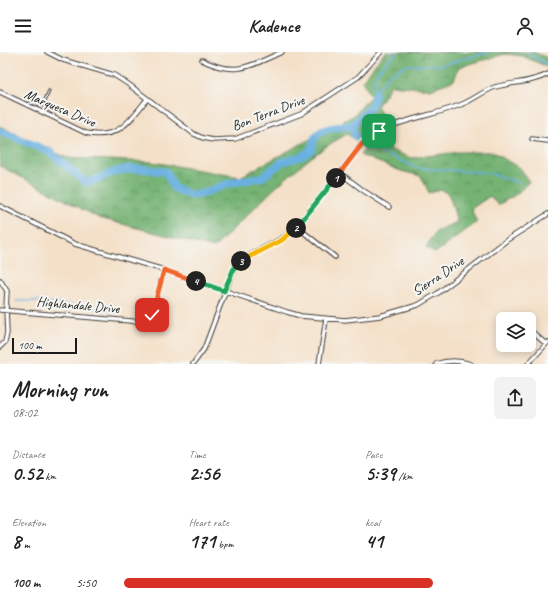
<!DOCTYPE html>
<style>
body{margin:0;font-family:Caveat,sans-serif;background:#f2f2f2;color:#222;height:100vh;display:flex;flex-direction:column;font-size:15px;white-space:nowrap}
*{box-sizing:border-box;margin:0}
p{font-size:13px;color:#767676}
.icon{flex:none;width:22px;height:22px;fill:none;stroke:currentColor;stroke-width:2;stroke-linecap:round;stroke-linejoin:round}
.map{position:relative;height:312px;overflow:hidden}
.panel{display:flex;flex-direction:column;background:#fff;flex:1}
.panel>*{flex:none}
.tools{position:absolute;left:496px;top:260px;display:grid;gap:8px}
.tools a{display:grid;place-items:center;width:40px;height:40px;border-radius:6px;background:#fff;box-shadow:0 2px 10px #0003;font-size:20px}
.scale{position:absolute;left:12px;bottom:10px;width:65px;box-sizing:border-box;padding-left:4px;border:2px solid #1c1c1c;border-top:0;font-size:11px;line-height:14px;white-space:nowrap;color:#1c1c1c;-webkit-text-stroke:3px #f6f6f2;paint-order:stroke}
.pin{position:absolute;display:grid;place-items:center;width:34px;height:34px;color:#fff;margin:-17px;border-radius:8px;box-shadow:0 2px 6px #0006}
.km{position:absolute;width:20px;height:20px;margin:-10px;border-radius:50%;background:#222;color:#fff;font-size:11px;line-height:20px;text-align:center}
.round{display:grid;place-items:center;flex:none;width:42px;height:42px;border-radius:6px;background:#f2f2f2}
.head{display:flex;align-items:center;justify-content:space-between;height:68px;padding:0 12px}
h1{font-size:22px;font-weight:800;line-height:30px}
.figures{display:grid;grid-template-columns:repeat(3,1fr);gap:6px;height:68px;padding:4px 12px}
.figures div{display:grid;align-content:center}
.figures b{font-size:20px;font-weight:800}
.figures small{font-size:11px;font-weight:400}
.figures p{font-size:11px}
ul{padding:0 12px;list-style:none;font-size:13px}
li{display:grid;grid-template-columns:64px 48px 1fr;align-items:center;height:30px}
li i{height:10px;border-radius:5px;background:#d93025}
header{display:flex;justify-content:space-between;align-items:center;height:52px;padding:0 12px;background:#fff;font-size:18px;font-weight:800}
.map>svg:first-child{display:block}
</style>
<header><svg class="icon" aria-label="menu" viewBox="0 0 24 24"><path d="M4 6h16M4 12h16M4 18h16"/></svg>Kadence<svg class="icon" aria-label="person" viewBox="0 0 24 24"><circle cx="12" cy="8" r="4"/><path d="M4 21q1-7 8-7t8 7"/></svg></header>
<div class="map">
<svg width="548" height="312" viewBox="0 0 548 312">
<defs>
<pattern id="forest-crowns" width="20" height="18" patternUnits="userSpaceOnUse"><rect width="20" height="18" fill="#74b273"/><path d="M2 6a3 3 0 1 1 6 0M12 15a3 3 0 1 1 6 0" fill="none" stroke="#5e905e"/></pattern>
</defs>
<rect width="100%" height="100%" fill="#f6f6f2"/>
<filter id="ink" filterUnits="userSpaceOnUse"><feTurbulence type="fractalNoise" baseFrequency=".025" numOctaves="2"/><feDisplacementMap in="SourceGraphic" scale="8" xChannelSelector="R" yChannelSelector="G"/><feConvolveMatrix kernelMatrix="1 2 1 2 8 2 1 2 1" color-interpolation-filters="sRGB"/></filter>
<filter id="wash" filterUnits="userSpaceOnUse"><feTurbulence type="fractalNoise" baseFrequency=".012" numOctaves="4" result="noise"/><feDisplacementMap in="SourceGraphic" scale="16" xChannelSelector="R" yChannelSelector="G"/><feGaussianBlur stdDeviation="0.9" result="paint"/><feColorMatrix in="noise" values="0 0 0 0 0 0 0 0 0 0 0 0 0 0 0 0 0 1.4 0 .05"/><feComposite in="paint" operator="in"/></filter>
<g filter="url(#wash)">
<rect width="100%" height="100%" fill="#f4e0c8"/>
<path fill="url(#forest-crowns)" stroke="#486748" d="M385,0h148l15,6v9l-26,-11 -17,-2 -46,13 -5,13 -23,9 -40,-4 -14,21 8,16 -29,18 -9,-6c-51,28 -92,74 -133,114l-115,-30 -99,-52v-40l67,32 85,4 88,15 113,-61 18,-20 -9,-15z
M372,90l39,16 47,-6h35l28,17 8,13 -12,12 -19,11 -8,-9 -19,13 6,13 -42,31 -9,-6 10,-16 21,-9 -8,-28 -8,-4 -12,3 -8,-17 -20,-5 -41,-16z"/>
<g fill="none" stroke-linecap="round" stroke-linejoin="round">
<path stroke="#69b0e0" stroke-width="1.5" d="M528,1l18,11
M375,42l4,-8 10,-11 17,-10h36l47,-13
M375,42c-5,-22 8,-28 22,-42
M374,97l43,19 73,5 29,10
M16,249h23l74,10"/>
<path stroke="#69b0e0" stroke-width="8" d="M352,73c11,-9 21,-17 23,-31
M0,79l50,21 35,30c12,0 21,-8 32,-11 17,-4 32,-2 49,1l8,16 16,7 11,-1 29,-11 32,-6 20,-15 20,-6 10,-7c1,-23 21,-21 40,-24l3,11"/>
</g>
</g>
<g filter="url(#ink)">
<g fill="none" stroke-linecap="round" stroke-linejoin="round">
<defs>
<path id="service" d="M27,53l3,-2 13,2 10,7 1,5
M43,53l6,-14"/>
<path id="minor" d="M47,0l16,8 51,15 14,9 66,50 9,4 10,2 22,-1 66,-25 57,-37 23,-25
M202,8c34,17 48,6 80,-8
M0,40l86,41c32,7 43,-11 61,-34
M532,87l16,2
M340,121l24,18 25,16
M0,154l75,38 89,26 123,42 14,4 44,4 35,-4 38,-11 20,-12 69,-53 41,-26
M297,175l38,30
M0,228l7,11 -1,18 1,24 -2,9 -5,5
M0,258l143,12 6,-2 3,-5 12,-45
M521,264l1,3
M529,277l17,15
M193,312l11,-15 31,-83c18,-17 44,-21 62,-39l65,-83c26,-24 65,-26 98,-39 12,-4 23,-14 35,-18 18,-5 37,-4 53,-13
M319,312l7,-45
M436,312c11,-4 23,-4 35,0
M528,312l20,-22"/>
</defs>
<use href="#service" stroke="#3c3936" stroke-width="3.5"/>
<use href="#minor" stroke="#3c3936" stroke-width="5.5"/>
<use href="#service" stroke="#fff" stroke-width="1.5"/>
<use href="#minor" stroke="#fff" stroke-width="3.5"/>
</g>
</g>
<g fill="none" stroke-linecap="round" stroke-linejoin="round" filter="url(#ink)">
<defs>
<path id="split-1" d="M336,126l26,-34 17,-13"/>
<path id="split-2" d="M296,176l40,-50"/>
<path id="split-3" d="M241,209l41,-21 14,-12"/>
<path id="split-4" d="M196,229l28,10 11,-25 6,-5"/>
<path id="split-5" d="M156,248l8,-30 32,11"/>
<path id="split-6" d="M152,263l4,-15"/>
</defs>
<use href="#split-1" stroke="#fff" stroke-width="8"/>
<use href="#split-2" stroke="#fff" stroke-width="8"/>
<use href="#split-3" stroke="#fff" stroke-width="8"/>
<use href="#split-4" stroke="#fff" stroke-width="8"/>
<use href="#split-5" stroke="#fff" stroke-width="8"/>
<use href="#split-6" stroke="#fff" stroke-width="8"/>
<use href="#split-1" stroke="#f0652b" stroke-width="5"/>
<use href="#split-2" stroke="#22a559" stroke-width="5"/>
<use href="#split-3" stroke="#f5b400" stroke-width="5"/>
<use href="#split-4" stroke="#22a559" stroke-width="5"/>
<use href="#split-5" stroke="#f0652b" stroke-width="5"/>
<use href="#split-6" stroke="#f5b400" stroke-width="5"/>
</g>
<g text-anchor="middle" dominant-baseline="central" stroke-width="4" stroke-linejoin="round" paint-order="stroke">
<g font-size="14" fill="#1c1c1c" stroke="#f6f6f2">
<text transform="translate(60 56) rotate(23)">Marquesa Drive</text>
<text transform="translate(268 61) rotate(-21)">Bon Terra Drive</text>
<text transform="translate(438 224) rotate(-34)">Sierra Drive</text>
<text transform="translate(78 253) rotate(5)">Highlandale Drive</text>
</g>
</g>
</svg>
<div class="tools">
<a><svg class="icon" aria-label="layers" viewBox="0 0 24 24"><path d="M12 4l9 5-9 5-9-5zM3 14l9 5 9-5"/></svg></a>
</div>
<div class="scale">100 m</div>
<div class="pin" style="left:379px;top:79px;background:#1e9e55"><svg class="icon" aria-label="arrive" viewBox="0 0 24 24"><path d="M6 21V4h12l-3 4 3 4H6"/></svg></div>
<div class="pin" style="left:152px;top:263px;background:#d93025"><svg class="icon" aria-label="check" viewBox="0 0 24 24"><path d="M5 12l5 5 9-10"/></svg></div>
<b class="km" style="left:336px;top:126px">1</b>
<b class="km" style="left:296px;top:176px">2</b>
<b class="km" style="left:241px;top:209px">3</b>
<b class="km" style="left:196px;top:229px">4</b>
</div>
<section class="panel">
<div class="head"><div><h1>Morning run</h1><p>08:02</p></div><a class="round"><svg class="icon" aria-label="share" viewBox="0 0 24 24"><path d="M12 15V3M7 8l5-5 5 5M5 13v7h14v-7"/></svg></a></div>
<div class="figures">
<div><p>Distance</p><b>0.52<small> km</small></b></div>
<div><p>Time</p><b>2:56</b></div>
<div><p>Pace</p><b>5:39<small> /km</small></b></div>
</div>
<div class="figures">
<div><p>Elevation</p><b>8<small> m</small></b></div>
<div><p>Heart rate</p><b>171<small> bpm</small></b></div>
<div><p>kcal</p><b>41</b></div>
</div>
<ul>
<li><b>100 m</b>5:50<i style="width:75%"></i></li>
</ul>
</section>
